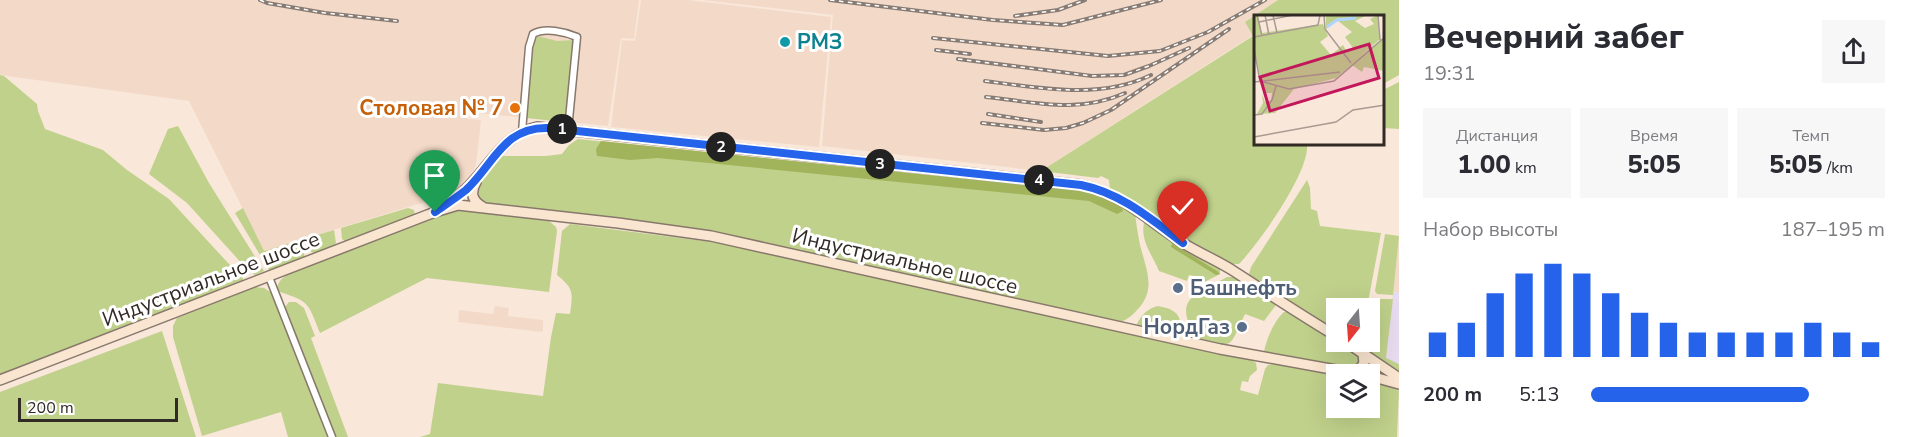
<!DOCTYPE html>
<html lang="ru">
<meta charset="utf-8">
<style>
body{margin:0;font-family:"Nunito Sans",sans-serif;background:#f7f7f7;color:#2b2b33;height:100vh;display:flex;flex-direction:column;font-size:22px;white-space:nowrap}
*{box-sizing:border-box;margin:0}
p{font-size:20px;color:#7c7c81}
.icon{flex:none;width:33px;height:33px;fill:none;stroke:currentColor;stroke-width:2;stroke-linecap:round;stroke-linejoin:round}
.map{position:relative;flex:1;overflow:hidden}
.panel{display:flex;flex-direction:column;background:#fff;width:510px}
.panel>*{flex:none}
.needle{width:39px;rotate:197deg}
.controls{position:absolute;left:1326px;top:298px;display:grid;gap:12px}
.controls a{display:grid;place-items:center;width:54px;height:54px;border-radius:0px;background:#fff;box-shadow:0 6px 24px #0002;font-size:30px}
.scale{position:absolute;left:18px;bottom:15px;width:160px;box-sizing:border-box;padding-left:6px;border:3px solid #312a25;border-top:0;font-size:16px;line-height:21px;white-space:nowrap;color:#312a25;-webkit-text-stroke:4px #fff;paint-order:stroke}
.pin{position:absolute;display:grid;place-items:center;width:51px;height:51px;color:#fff;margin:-62px -26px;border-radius:50% 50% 50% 0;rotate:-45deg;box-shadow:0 0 6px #0007}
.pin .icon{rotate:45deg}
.km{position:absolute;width:30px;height:30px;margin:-15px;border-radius:50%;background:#222;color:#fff;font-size:16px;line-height:30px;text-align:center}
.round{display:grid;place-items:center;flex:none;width:63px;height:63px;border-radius:0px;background:#f7f7f7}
.head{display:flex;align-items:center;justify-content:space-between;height:102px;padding:0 24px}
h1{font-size:33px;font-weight:800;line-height:45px}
.stats{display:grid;grid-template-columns:repeat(3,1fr);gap:9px;height:102px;padding:6px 24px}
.stats div{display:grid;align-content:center;border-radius:0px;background:#f7f7f7;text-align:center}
.stats b{font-size:26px;font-weight:800}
.stats small{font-size:16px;font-weight:400}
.stats p{font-size:16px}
.chart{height:168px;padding:12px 24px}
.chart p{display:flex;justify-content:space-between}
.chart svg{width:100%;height:108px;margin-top:6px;stroke:#2563eb;stroke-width:6}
ul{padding:0 24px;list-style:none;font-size:20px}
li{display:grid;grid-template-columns:96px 72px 1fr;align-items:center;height:45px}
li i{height:15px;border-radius:8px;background:#2563eb}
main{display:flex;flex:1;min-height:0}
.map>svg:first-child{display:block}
</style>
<main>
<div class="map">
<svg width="1399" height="437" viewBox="0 0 1399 437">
<rect width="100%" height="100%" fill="#f9e7da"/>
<path fill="#e8dbef" d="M1393,292h6v72l-13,-5z"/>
<path fill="#f3dac8" d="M0,0h639l-5,39 -13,-1 -13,88 -140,-14 -1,7 14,1 -5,45 -7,15 -18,14 -187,57 -75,-150 -189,-26z
M641,0h47l143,17 -12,130 -208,-20 11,-87 13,1z
M702,0h576l-33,22 8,13 -212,136 -219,-25 11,-131z
M1399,236v56h-6z
M495,306l14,2 -1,8 35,4v10l-1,2 -84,-10 1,-12 34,4z"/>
<path fill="#c0d18b" d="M1278,0h121v75l-16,9 -1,-68h-127v128h52c3,28 -48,99 -68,120h-14l-115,-75 -1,-9 -8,-4 -3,2 -57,-7 212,-135 -8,-14z
M538,36l19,5 17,-1 -9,82 -39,-4 8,-78z
M0,75l4,1 33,28 1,7 7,18 58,21 24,20 42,29 59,64 15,12v7l-243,94z
M1399,82v47l-16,-1v-38z
M178,126l31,57 55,88 -9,4 -10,-8 -58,-64 -38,-29 19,-45z
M578,139l514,53 43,20c1,12 3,22 5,33 6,24 17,45 -3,65 -5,6 -12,11 -19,13l-403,-89 -227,-28 -11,-8c1,-16 13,-29 23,-42h46l16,-2 7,-9z
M1307,180l3,8 1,21 6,2 3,15 61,7 -12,64 -5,12h-28v23l-86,-53 -1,-5 2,-7z
M243,208l21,43 37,-11 4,18 -36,12 -34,-57z
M408,208l6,2 1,5 -69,27 -4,-3 -1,-11z
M458,209l91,12 7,6 1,4 -8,61 -122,-14 -107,55c-12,-29 -9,-31 -40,-41l-3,-4c2,-8 6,-11 14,-15l155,-61z
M1148,221l72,47v6l-25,13 -4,-2 3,-9 -5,-1 -2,6 -28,-10c-6,-15 -19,-30 -15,-48z
M570,224l150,19 530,116 6,4 1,7 -7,6 -2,6 -6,-1 -2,9 18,5 7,-26 3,-4 6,-1 70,11h-8v33h34v-28l17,4 12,7 -2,46h-977l10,-3 8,-51 105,13 8,-59 5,-24 14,1c3,-22 4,-25 -13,-39l5,-44z
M334,230l2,13 -3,4 -18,7 -5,-3 -3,-13z
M1385,234l14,2 -6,59 -16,-1 -2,-3z
M1227,277h6l43,28 -12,16 -19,-7c-17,35 -9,33 -48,27 -24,-43 -6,-44 30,-64z
M255,287l9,1 8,5 57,144h-41l-7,-25 -79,24 -29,-99v-11l4,-8z
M1380,299h13l-7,59 13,6v10l-38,-26 -4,-4 13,-2v-33h-2l5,-9z
M289,302h7l8,6 11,28 -4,2 37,99h-12l-51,-130z
M1158,306c4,1 11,2 15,5 9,5 10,19 3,26l-36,-8 -3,-5c4,-9 11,-16 21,-18z
M1284,312h4l68,42 6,6 -10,9 -85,-14 -3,-4c3,-13 10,-30 20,-39z
M162,331l34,106h-196v-45z"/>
<path fill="#a1b45b" d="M601,141l491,51 30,14 1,5 -6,3 -28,-13 -431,-43 -28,2 -33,-4 -1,-7z
M1172,243l45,28 3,3 -4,1 -45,-28z"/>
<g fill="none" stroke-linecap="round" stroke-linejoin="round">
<defs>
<path id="minor" d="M522,132l7,-85 4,-13c12,-7 32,-2 44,3l-9,93
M269,277l63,160"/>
<path id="secondary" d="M476,182c-6,11 -4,19 7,25
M442,207c9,-6 18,-12 26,-20 22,-22 36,-53 69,-60l544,58c43,9 67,36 102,58 16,10 33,17 49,27 34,22 69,45 104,66
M1346,342l53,36
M1351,372l8,-3 5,-5 -1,-11
M1370,376l29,8
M0,380l435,-168 23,-7 160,18 93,13 509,113 144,26"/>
</defs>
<use href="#minor" stroke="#88786c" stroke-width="9"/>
<use href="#secondary" stroke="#88786c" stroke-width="12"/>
<use href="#minor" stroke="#fff" stroke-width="6"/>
<use href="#secondary" stroke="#fae6d0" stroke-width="9"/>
<defs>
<path id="rail" d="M260,0l7,3 58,10 72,8
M830,0l163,20 70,5 98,-25
M1015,16l43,-6 27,-10
M933,38l175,18 52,-5 48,-19 57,-32
M936,50l34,4
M958,59l134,17 32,-1 25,-9 40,-18
M985,81c55,7 115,19 166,-6
M986,97c49,5 92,17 139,-4
M988,114l53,8
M982,123l62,7 22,-2 17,-5 28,-13 118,-81"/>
</defs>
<use href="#rail" stroke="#877b73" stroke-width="4"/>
<use href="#rail" stroke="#fff" stroke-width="1.5" stroke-dasharray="4.5" stroke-linecap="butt"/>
</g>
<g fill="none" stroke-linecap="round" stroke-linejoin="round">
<defs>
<path id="route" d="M435,212c10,-7 21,-14 31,-22 28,-26 38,-64 83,-62l532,57c40,8 70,34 102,58"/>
</defs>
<use href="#route" stroke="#fff" stroke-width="12"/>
<use href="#route" stroke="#2563eb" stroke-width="8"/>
</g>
<circle fill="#0f9aa8" stroke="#fff" stroke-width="2" cx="785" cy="42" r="6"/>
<circle fill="#e8710a" stroke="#fff" stroke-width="2" cx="515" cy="108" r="6"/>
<g fill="#5c6f8a" stroke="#fff" stroke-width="2">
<circle cx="1178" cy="288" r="6"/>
<circle cx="1242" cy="327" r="6"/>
</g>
<g text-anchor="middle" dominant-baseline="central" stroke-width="6" stroke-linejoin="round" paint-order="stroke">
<g font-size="21" font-weight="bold" fill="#0d838f" stroke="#fff" text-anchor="start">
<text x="797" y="42">РМЗ</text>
</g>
<g font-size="21" font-weight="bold" fill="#c56008" stroke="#fff" text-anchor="end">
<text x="503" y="108">Столовая № 7</text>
</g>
<g font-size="21" fill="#312a25" stroke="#fff">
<text transform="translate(905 261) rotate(13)">Индустриальное шоссе</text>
<text transform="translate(211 279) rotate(-21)">Индустриальное шоссе</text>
</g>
<g font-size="21" font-weight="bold" fill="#4e5e75" stroke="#fff" text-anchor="start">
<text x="1190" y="288">Башнефть</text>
<text x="1230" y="327" text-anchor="end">НордГаз</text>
</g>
</g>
<g transform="translate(1254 15)">
<rect width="130" height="130" fill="#f9e7da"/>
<path d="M0,0h4l4,18 61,-9 5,12 -8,6 11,13 12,-10 4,7 6,-4 -8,-11 7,-5 -15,-12 -11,9v-14h41l-12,6 10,7 9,-4 -4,-5 8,-4 1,25 -21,18 26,-21v34l-20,-4 -2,5 -10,-7 -16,13 -42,11 -19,24 -18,1 6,-11 -1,-9 3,8 6,-2 1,-7h-8l-3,-12 -7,-34z" fill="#c0d18b"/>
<path fill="none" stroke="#b1d5ff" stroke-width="3" d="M73,12l10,-7 19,-2"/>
<path fill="none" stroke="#a99b92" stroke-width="1.5" d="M3,0l5,21M11,0l4,20M19,0l4,18M70,0l1,14 26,34M124,0l2,25M5,7l34,-7M0,22l64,-12 2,-10M0,34l6,32M6,66l29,8 45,-8 51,-44M0,67l86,-10M0,100l8,-1 10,-14 4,-14M0,122l82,-15 17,-12 32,-5"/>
<path fill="#c2185b" fill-opacity="0.15" stroke="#c2185b" stroke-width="3" d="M115,29l10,34 -109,33 -10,-34z"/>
<rect width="130" height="130" fill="none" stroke="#312a25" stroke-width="3"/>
</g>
</svg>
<div class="controls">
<a><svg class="needle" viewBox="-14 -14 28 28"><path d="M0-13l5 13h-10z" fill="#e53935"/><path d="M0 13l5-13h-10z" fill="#7c7c81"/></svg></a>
<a><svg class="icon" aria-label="layers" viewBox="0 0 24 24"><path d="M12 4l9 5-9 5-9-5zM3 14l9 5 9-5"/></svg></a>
</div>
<div class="scale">200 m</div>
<div class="pin" style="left:435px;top:212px;background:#1e9e55"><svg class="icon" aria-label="arrive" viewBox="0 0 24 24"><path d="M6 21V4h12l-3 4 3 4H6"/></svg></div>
<div class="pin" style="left:1183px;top:243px;background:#d93025"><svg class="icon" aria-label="check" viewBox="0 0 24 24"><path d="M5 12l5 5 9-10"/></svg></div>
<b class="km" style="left:562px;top:129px">1</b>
<b class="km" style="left:721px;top:147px">2</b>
<b class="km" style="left:880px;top:164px">3</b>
<b class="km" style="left:1039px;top:180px">4</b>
</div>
<section class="panel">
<div class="head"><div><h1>Вечерний забег</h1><p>19:31</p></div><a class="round"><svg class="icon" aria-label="share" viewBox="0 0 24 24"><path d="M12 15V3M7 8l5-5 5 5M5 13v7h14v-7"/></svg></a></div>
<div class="stats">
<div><p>Дистанция</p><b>1.00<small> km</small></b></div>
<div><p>Время</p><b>5:05</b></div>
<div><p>Темп</p><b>5:05<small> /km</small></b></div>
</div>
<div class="chart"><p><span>Набор высоты</span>187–195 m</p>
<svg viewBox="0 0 160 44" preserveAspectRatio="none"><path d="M5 44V34M15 44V30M25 44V18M35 44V10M45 44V6M55 44V10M65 44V18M75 44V26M85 44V30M95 44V34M105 44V34M115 44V34M125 44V34M135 44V30M145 44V34M155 44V38"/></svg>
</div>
<ul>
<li><b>200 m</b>5:13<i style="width:74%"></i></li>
</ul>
</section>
</main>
